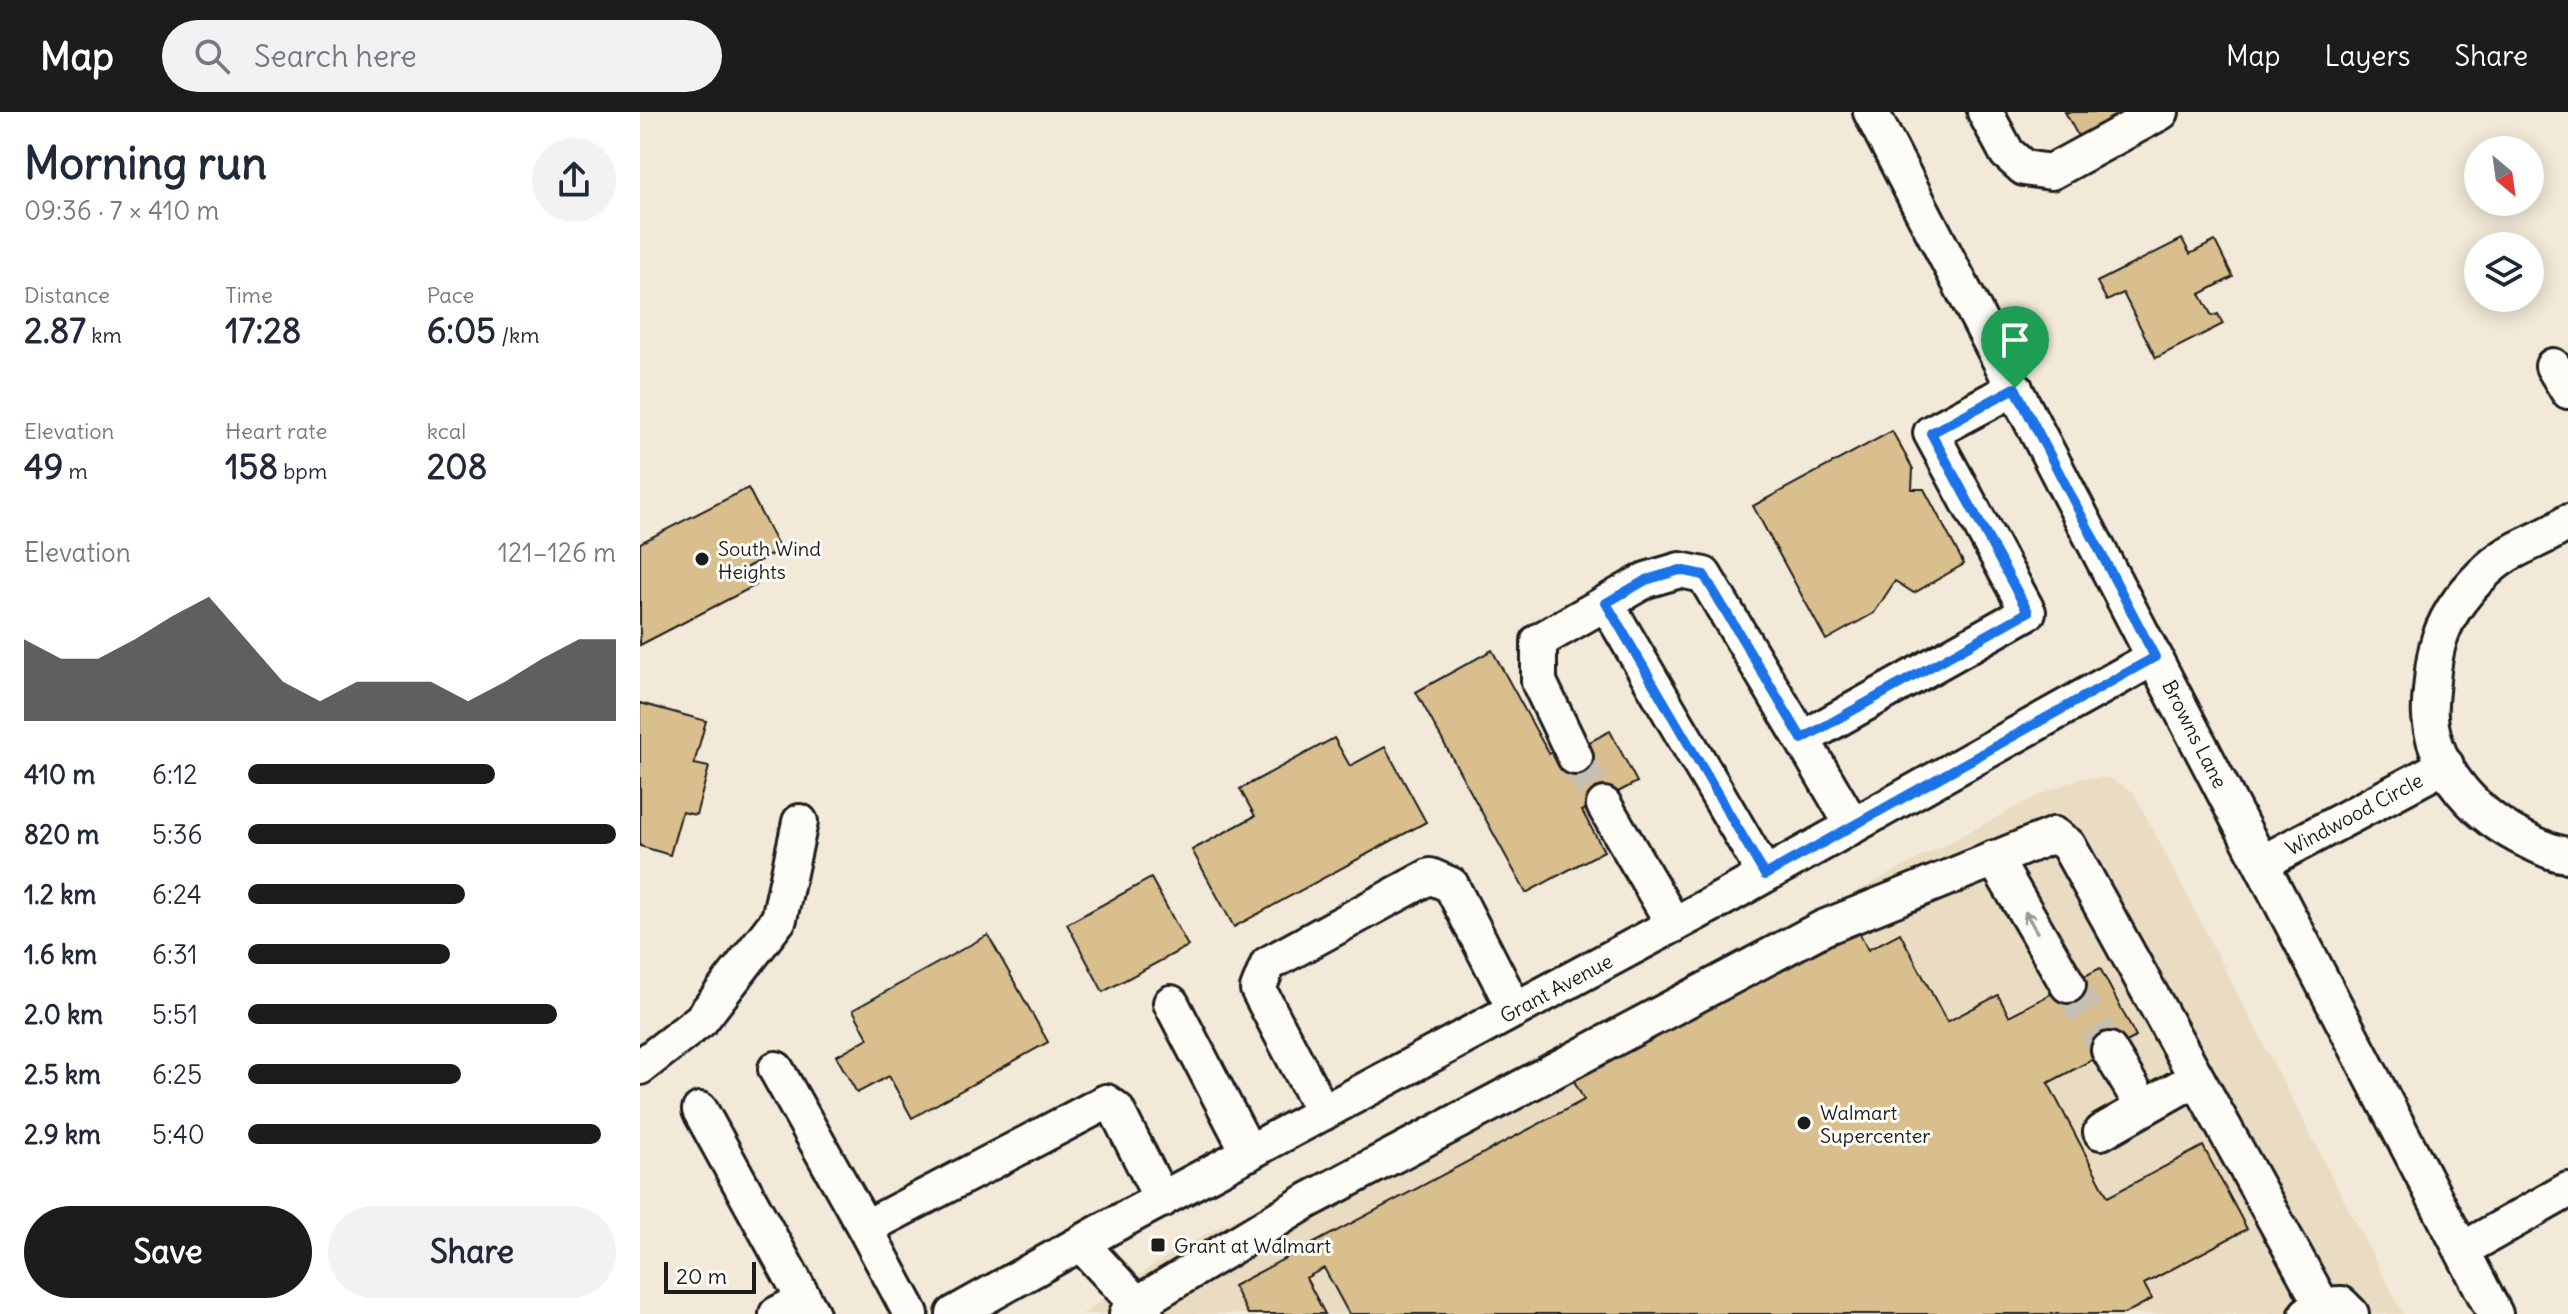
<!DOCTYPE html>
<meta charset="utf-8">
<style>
body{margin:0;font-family:Delius,sans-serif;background:#f2f2f3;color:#1f2937;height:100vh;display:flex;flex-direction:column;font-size:30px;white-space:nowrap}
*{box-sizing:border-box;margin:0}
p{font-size:26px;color:#747a83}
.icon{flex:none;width:44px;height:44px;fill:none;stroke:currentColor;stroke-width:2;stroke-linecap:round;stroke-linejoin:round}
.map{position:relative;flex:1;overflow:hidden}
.side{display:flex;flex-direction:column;background:#fff;width:640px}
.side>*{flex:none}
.needle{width:52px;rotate:151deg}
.fabs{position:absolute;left:1824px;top:24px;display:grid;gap:16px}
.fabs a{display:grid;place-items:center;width:80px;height:80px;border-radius:50%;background:#fff;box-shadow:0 4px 20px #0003;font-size:40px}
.scale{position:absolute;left:24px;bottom:20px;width:92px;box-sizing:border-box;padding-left:8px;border:4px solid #1c1c1c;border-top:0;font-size:22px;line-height:28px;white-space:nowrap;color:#1c1c1c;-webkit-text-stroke:6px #fdfcf7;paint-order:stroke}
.pin{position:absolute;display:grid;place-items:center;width:68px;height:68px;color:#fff;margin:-82px -34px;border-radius:50% 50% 50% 0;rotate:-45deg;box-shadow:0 0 8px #0007}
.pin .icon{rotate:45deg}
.round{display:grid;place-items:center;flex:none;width:84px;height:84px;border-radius:42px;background:#f2f2f3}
.summary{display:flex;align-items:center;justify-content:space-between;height:136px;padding:0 24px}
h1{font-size:44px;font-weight:700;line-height:60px}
.metrics{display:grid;grid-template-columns:repeat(3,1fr);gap:12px;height:136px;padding:8px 24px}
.metrics div{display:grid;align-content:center}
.metrics b{font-size:34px;font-weight:700}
.metrics small{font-size:22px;font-weight:400}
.metrics p{font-size:22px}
.chart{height:224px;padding:16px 24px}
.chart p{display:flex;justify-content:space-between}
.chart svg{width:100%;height:144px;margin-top:8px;fill:#1c1c1c;opacity:.7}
.action{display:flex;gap:16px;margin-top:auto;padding:16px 24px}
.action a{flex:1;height:92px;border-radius:48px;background:#1c1c1c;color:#fff;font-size:32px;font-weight:700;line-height:92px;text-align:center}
.action a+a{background:#f2f2f3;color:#1f2937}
ul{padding:0 24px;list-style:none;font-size:26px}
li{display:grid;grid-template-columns:128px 96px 1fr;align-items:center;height:60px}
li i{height:20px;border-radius:10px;background:#1c1c1c}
header{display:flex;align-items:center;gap:48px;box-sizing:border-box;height:112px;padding:0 40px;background:#1c1c1c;color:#fff}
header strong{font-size:38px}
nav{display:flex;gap:44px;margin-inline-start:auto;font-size:28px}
.search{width:560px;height:72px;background:#f2f2f3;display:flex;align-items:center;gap:20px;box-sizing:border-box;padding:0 28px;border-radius:44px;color:#747a83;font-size:30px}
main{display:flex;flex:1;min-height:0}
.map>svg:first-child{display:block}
</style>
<header>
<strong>Map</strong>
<div class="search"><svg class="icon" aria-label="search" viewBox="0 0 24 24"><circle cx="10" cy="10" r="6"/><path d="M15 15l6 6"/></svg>Search here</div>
<nav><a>Map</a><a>Layers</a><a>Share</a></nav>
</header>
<main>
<section class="side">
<div class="summary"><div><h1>Morning run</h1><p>09:36 · 7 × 410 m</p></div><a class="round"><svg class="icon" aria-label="share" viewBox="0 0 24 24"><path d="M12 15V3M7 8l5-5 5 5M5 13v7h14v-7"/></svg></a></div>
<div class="metrics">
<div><p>Distance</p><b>2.87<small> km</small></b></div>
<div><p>Time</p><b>17:28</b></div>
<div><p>Pace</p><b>6:05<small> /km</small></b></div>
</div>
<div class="metrics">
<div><p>Elevation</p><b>49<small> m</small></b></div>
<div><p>Heart rate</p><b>158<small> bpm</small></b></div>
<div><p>kcal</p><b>208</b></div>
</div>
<div class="chart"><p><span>Elevation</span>121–126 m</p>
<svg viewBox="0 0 160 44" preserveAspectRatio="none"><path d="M0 44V19L10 25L20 25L30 19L40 12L50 6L60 19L70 32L80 38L90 32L100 32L110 32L120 38L130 32L140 25L150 19L160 19V44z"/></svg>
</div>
<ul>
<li><b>410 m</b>6:12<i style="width:67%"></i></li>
<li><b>820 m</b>5:36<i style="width:100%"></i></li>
<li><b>1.2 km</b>6:24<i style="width:59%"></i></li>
<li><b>1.6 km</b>6:31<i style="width:55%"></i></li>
<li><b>2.0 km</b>5:51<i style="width:84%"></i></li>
<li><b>2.5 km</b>6:25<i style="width:58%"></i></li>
<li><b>2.9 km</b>5:40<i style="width:96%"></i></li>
</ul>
<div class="action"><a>Save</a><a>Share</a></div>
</section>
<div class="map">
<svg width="1928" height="1202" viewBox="0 0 1928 1202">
<rect width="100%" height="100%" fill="#f2e9d8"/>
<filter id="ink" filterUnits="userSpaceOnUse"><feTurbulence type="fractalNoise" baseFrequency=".0125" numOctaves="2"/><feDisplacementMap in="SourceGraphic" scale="16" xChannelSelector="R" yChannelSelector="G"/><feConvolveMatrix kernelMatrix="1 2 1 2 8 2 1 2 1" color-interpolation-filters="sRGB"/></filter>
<g filter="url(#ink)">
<path fill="#eadcc2" d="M1441,666h29l24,15 269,521h-1321l94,-64 865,-456z"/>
<path fill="#d9be8e" stroke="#1c1c1c" stroke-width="2" d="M1425,0h63l-49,26z
M1542,127l8,15 25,-13 18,36 -33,17 12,22 6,-2 5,10 -67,34 -33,-65 -16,8 -10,-19z
M1252,319l21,38 -1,20h12l40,75 -50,29 -19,-12 -21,32 -48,27 -73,-134z
M108,376l32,62 -33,17 9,18 -116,60v-102z
M852,538l57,104 20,-10 4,7 37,-20 27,51 -55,29 22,40 -78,42 -110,-201z
M0,591l66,18 -12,43 15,3 -13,48 -14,-3 -12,43 -30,-9z
M694,626l16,28 35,-19 41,75 -192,105 -42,-77 63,-34 -15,-27z
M511,766l37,68 -85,46 -36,-68z
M1217,816l11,22 32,-17 47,89 51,-27 11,21 91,-48 36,69 -88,46 60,114 95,-51 44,83 -103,55 8,15 -28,15h-775l-25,-46 -18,10 19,36h-77l-15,-28 351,-186 -11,-21z
M348,823l60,107 -136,76 -23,-42 -32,17 -21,-37 32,-18 -15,-28z"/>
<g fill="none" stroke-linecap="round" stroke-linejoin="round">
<path stroke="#c7c0b2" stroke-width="34" stroke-dasharray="34 17" stroke-linecap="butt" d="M935,645l29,48
M1428,873l41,65"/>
<defs>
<path id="minor" d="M1231,0l624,1202
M1345,0l22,41 17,15 27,4 110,-60
M1913,254l15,25
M1928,410c-17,13 -35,19 -54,29 -21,10 -40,31 -54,49 -20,27 -25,48 -28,80 -1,12 -3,25 -2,37 5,56 49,101 98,124 13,6 25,13 40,14
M966,491l159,272
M935,645l-36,-75v-41l107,-61 34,-10 24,5 98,164
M964,693l70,120
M1213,714l-51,-87 226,-127 -97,-179 84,-45
M1354,746l74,127
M1622,751l184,-98
M531,891l78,150
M1469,938l35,58
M0,955l61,-47 78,-101 21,-97
M136,957l89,159
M60,998l112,204
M683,1001l-65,-124 10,-25 162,-88 21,9 64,125
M1461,1020l94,-53
M441,1132l65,70
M1822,1138l106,-60
M137,1202l27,-14
M271,1202l-46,-86 241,-126 10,7 46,91
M314,1202l152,-85 625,-335 424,-237
M487,1202l10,-10 172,-104 514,-272 231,-93 14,10 254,460
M1667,1202l15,-9 19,-1 10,10"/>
</defs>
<use href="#minor" stroke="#1c1c1c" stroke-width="40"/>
<use href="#minor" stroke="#fdfcf7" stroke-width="34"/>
</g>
<defs><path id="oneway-shaft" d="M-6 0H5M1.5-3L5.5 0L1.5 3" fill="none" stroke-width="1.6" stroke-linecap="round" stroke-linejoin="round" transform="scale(2)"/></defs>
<use stroke="#989794" href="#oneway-shaft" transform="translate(1391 810) rotate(-120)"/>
</g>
<g fill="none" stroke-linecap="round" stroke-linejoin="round" filter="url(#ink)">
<defs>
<path id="route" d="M1375,276l140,269 -390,218 -159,-272 40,-23 34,-10 24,5 98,164 226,-127 -97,-179z"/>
</defs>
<use href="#route" stroke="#fff" stroke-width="16"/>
<use href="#route" stroke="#1a73e8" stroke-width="10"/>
</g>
<g fill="#1c1c1c" stroke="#fdfcf7" stroke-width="3">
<circle cx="62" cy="447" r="8"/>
<circle cx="1164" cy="1011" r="8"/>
<rect x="510" y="1125" width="16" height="16" rx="4"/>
</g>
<g text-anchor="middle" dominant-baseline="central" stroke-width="6" stroke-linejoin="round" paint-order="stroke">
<g font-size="20" fill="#1c1c1c" stroke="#fdfcf7" text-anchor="start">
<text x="78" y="436">South Wind<tspan x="78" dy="23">Heights</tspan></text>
<text x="1180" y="1000">Walmart<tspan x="1180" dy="23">Supercenter</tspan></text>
<text x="534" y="1133">Grant at Walmart</text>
</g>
<g font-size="20" fill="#1c1c1c" stroke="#fdfcf7">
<text transform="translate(1555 622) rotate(63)">Browns Lane</text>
<text transform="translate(1714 702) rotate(-28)">Windwood Circle</text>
<text transform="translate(916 876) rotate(-28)">Grant Avenue</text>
</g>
</g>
</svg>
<div class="fabs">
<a><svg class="needle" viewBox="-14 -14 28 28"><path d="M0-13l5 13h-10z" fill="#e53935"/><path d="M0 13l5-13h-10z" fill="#747a83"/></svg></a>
<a><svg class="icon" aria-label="layers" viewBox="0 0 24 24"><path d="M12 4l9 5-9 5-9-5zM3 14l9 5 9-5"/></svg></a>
</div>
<div class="scale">20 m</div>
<div class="pin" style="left:1375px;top:276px;background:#1e9e55"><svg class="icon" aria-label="arrive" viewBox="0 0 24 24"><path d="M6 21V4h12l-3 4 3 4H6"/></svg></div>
</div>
</main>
